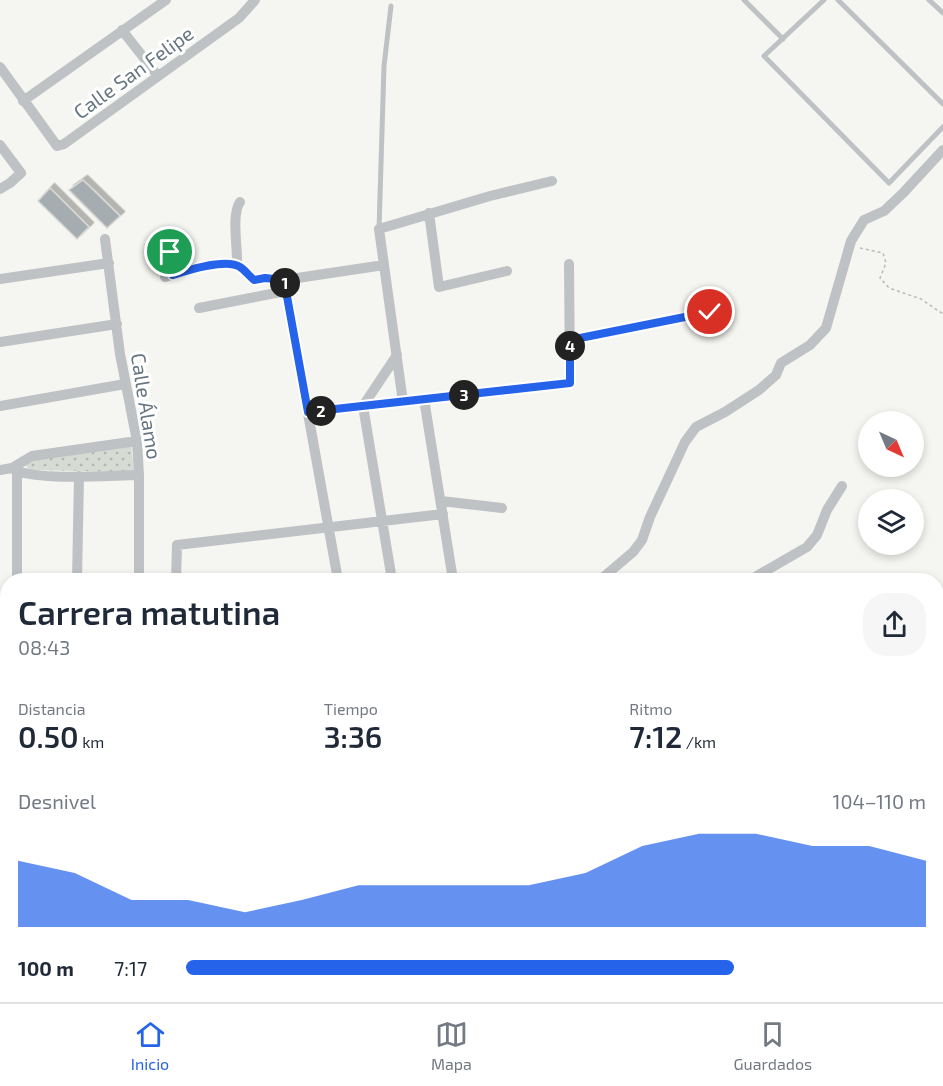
<!DOCTYPE html>
<html lang="es">
<meta charset="utf-8">
<style>
body{margin:0;font-family:"Exo 2",sans-serif;background:#f6f6f7;color:#1f2937;height:100vh;display:flex;flex-direction:column;font-size:22px;white-space:nowrap}
*{box-sizing:border-box;margin:0}
p{font-size:20px;color:#747a83}
.icon{flex:none;width:33px;height:33px;fill:none;stroke:currentColor;stroke-width:2;stroke-linecap:round;stroke-linejoin:round}
.map{position:relative;flex:1;overflow:hidden}
.drawer{position:absolute;left:0px;top:573px;width:944px;height:429px;display:flex;flex-direction:column;background:#fff;border-radius:24px 24px 0 0;box-shadow:0 3px 9px #0003}
.drawer>*{flex:none}
.needle{width:39px;rotate:136deg}
.controls{position:absolute;left:858px;top:411px;display:grid;gap:12px}
.controls a{display:grid;place-items:center;width:66px;height:66px;border-radius:50%;background:#fff;box-shadow:0 3px 9px #0003;font-size:30px}
.pin{position:absolute;display:grid;place-items:center;width:51px;height:51px;color:#fff;margin:-26px;border:3px solid #fff;border-radius:50%;box-shadow:0 2px 6px #0007}
.km{position:absolute;width:30px;height:30px;margin:-15px;border-radius:50%;background:#222;color:#fff;font-size:16px;line-height:30px;text-align:center}
.round{display:grid;place-items:center;flex:none;width:63px;height:63px;border-radius:24px;background:#f6f6f7}
.overview{display:flex;align-items:center;justify-content:space-between;height:102px;padding:0 18px}
h1{font-size:33px;font-weight:600;line-height:45px}
.figures{display:grid;grid-template-columns:repeat(3,1fr);gap:9px;height:102px;padding:6px 18px}
.figures div{display:grid;align-content:center}
.figures b{font-size:30px;font-weight:600}
.figures small{font-size:16px;font-weight:400}
.figures p{font-size:16px}
.chart{height:168px;padding:12px 18px}
.chart p{display:flex;justify-content:space-between}
.chart svg{width:100%;height:108px;margin-top:6px;fill:#2563eb;opacity:.7}
ul{padding:0 18px;list-style:none;font-size:20px}
li{display:grid;grid-template-columns:96px 72px 1fr;align-items:center;height:45px}
li i{height:15px;border-radius:8px;background:#2563eb}
.dock{display:flex;justify-content:space-around;align-items:center;height:84px;border-top:2px solid #e0e1e3;background:#fff;font-size:16px;color:#747a83}
.dock a{display:grid;justify-items:center;gap:3px}
.dock .selected{color:#2563eb}
.map>svg:first-child{display:block}
</style>
<div class="map">
<svg width="943" height="1002" viewBox="0 0 943 1002">
<defs>
<pattern id="grass-dots" width="8" height="8" patternUnits="userSpaceOnUse" patternTransform="scale(1.5)"><rect width="8" height="8" fill="#d6dbd3"/><path d="M2 2h.1M6 6h.1" fill="none" stroke="#b1b6b0" stroke-width="1.8" stroke-linecap="round"/></pattern>
<filter id="shadow"><feDropShadow dx="4.5" dy="-4.5" stdDeviation="0" flood-color="#0004"/></filter>
</defs>
<rect width="100%" height="100%" fill="#f5f5f1"/>
<path fill="url(#grass-dots)" d="M131,444l3,28 -104,-2 -6,-6 9,-5z"/>
<path fill="#a5adb1" stroke="#d6d6d4" stroke-width="1.5" filter="url(#shadow)" d="M83,180l37,36 -13,12 -38,-38z
M50,188l39,39 -12,12 -39,-38z"/>
<g fill="none" stroke-linecap="round" stroke-linejoin="round">
<path stroke="#b8bbbd" stroke-width="1.5" stroke-dasharray="3 3" stroke-linecap="butt" d="M860,248l23,5 3,10 -6,15 9,10 32,11 22,15
M581,338l129,-26
M936,701l7,9"/>
<path stroke="#bec2c5" stroke-width="5" d="M744,0l39,39
M824,0l-60,56 125,127 54,-56
M838,0l105,104
M929,0l14,13
M379,229l5,-163 7,-60"/>
<path stroke="#bec2c5" stroke-width="10" d="M122,30l36,46
M0,67l57,79 7,-2 175,-126 16,-18
M23,101l143,-101
M0,145l21,28 -11,10 -10,6
M429,213l10,74 68,-16
M105,239l15,115 17,87 2,34v105
M169,243l4,32
M237,266c1,-18 -6,-51 3,-64
M165,277c15,-5 62,-19 75,-10 5,3 9,9 14,13l11,-2 19,2 100,-15
M0,279l109,-16
M284,280l54,300
M199,308l87,-17
M0,342l117,-18
M424,399l29,181
M403,402l-24,-173 111,-33 62,-15
M0,406l125,-22
M308,412l262,-29 -1,-119
M12,468c20,14 99,7 127,7
M0,470l12,-2 20,-12 105,-15
M441,501l61,7
M17,580v-113
M77,580l2,-104
M176,580l1,-35 266,-31
M392,580l-29,-174 34,-51
M600,580l33,-28 9,-12 8,-23 35,-75 11,-15 29,-15 34,-22 17,-15 5,-12 29,-18 16,-17 25,-87 13,-21 20,-9 20,-19 39,-42
M750,580l57,-33 10,-12 10,-25 15,-24
M0,635l8,1
M0,672h8
M0,711h8
M0,811l8,-1
M0,870h8
M936,958h1
M600,994v8
M747,994l4,8
M334,1002l3,-8
M821,1002l20,-8"/>
</g>
<g fill="none" stroke-linecap="round" stroke-linejoin="round">
<defs>
<path id="route" d="M170,252l3,23c15,-5 54,-17 67,-8 5,3 9,9 14,13l11,-2 19,2 24,132 262,-29v-43l140,-28"/>
</defs>
<use href="#route" stroke="#fff" stroke-width="12"/>
<use href="#route" stroke="#2563eb" stroke-width="8"/>
</g>
<g text-anchor="middle" dominant-baseline="central" stroke-width="6" stroke-linejoin="round" paint-order="stroke">
<g font-size="20" fill="#667580" stroke="#fff">
<text transform="translate(133 72) rotate(-36)">Calle San Felipe</text>
<text transform="translate(147 406) rotate(81)">Calle Álamo</text>
</g>
</g>
</svg>
<div class="controls">
<a><svg class="needle" viewBox="-14 -14 28 28"><path d="M0-13l5 13h-10z" fill="#e53935"/><path d="M0 13l5-13h-10z" fill="#747a83"/></svg></a>
<a><svg class="icon" aria-label="layers" viewBox="0 0 24 24"><path d="M12 4l9 5-9 5-9-5zM3 14l9 5 9-5"/></svg></a>
</div>
<div class="pin" style="left:170px;top:252px;background:#1e9e55"><svg class="icon" aria-label="arrive" viewBox="0 0 24 24"><path d="M6 21V4h12l-3 4 3 4H6"/></svg></div>
<div class="pin" style="left:710px;top:312px;background:#d93025"><svg class="icon" aria-label="check" viewBox="0 0 24 24"><path d="M5 12l5 5 9-10"/></svg></div>
<b class="km" style="left:285px;top:283px">1</b>
<b class="km" style="left:321px;top:411px">2</b>
<b class="km" style="left:464px;top:395px">3</b>
<b class="km" style="left:570px;top:346px">4</b>
<section class="drawer">
<div class="overview"><div><h1>Carrera matutina</h1><p>08:43</p></div><a class="round"><svg class="icon" aria-label="share" viewBox="0 0 24 24"><path d="M12 15V3M7 8l5-5 5 5M5 13v7h14v-7"/></svg></a></div>
<div class="figures">
<div><p>Distancia</p><b>0.50<small> km</small></b></div>
<div><p>Tiempo</p><b>3:36</b></div>
<div><p>Ritmo</p><b>7:12<small> /km</small></b></div>
</div>
<div class="chart"><p><span>Desnivel</span>104–110 m</p>
<svg viewBox="0 0 160 44" preserveAspectRatio="none"><path d="M0 44V17L10 22L20 33L30 33L40 38L50 33L60 27L70 27L80 27L90 27L100 22L110 11L120 6L130 6L140 11L150 11L160 17V44z"/></svg>
</div>
<ul>
<li><b>100 m</b>7:17<i style="width:74%"></i></li>
</ul>
</section>
</div>
<nav class="dock">
<a class="selected"><svg class="icon" aria-label="home" viewBox="0 0 24 24"><path d="M3 11l9-7 9 7M6 9v11h12V9"/></svg>Inicio</a>
<a><svg class="icon" aria-label="map" viewBox="0 0 24 24"><path d="M3 6l6-2 6 2 6-2v14l-6 2-6-2-6 2zM9 4v14M15 6v14"/></svg>Mapa</a>
<a><svg class="icon" aria-label="saved" viewBox="0 0 24 24"><path d="M7 4h10v16l-5-4-5 4z"/></svg>Guardados</a>
</nav>
